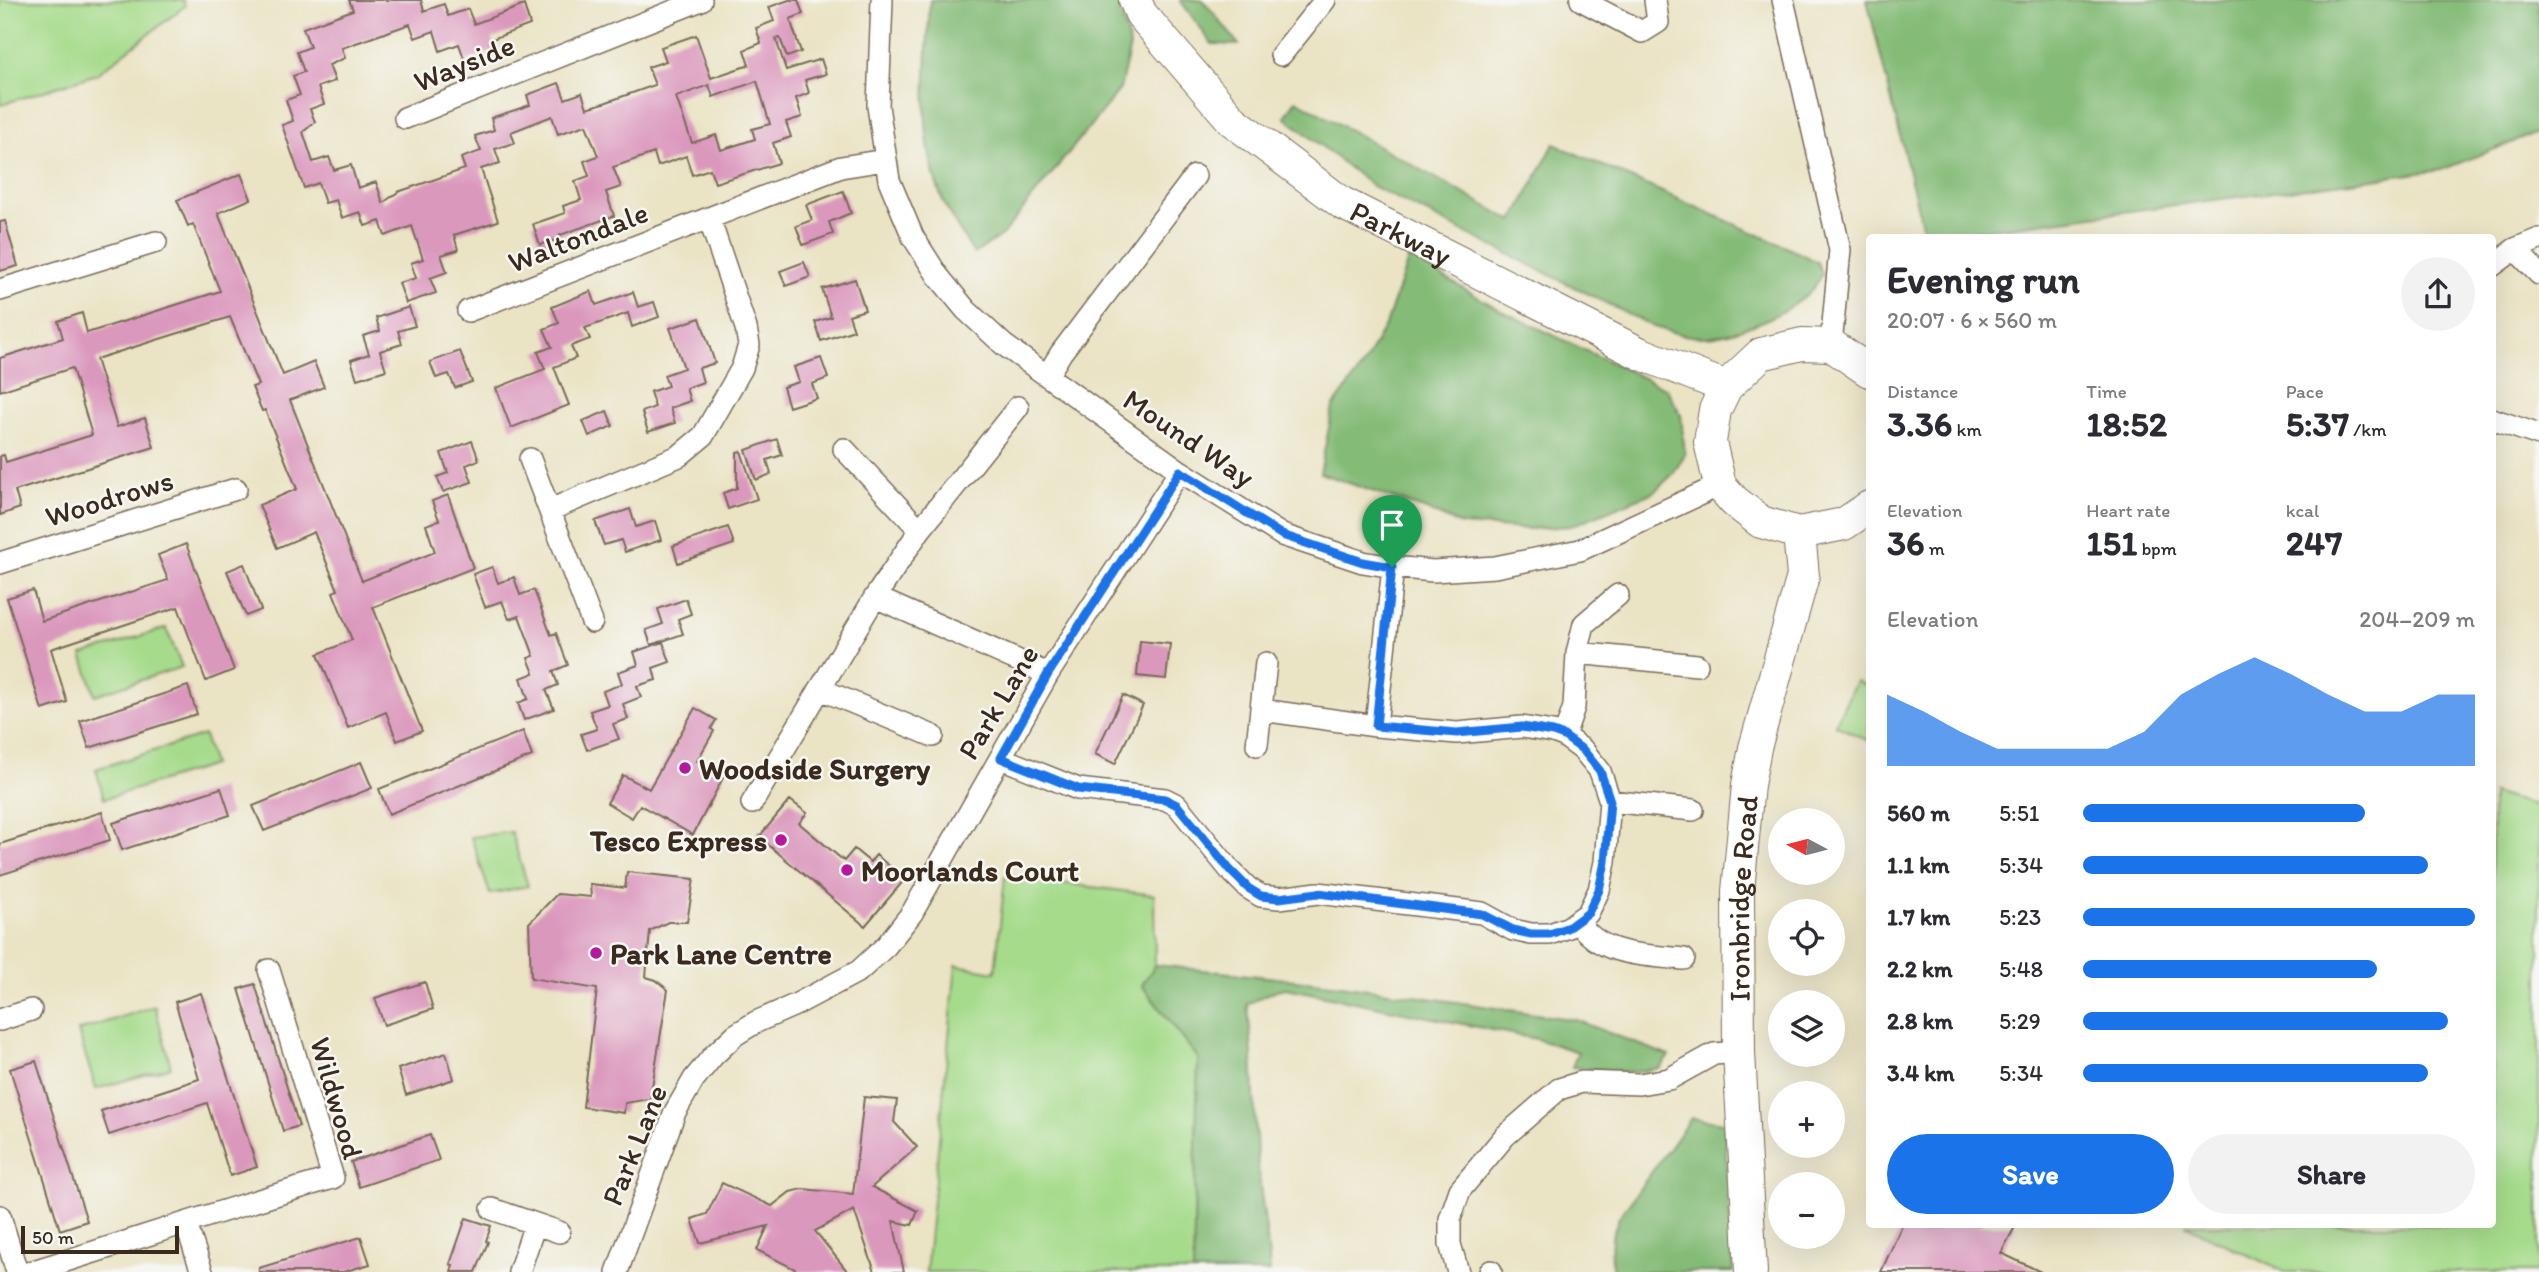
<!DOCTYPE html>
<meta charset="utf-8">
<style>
body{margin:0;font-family:Itim,sans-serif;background:#f2f2f3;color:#2b2b33;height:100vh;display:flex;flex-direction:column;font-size:26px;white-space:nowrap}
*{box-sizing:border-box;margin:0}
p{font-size:23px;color:#7c7c81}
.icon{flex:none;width:38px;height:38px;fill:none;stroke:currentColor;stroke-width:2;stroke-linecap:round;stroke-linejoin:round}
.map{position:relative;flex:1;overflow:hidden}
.panel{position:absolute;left:1866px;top:234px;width:630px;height:994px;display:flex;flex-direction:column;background:#fff;border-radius:7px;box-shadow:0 7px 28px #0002}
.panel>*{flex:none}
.needle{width:46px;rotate:277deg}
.tools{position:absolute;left:1768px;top:808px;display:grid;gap:14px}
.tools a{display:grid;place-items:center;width:77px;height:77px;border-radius:50%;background:#fff;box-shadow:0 7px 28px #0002;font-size:35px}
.scale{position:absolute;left:21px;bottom:18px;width:158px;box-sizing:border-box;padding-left:7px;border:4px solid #3b2a1e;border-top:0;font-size:19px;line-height:24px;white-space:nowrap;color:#3b2a1e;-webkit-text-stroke:5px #f6f6f2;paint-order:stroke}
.pin{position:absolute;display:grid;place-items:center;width:60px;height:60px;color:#fff;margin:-72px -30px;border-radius:50% 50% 50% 0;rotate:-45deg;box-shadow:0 0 7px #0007}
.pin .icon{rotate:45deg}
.round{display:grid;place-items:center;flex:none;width:74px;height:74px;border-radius:37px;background:#f2f2f3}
.overview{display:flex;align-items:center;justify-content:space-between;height:119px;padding:0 21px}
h1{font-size:38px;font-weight:700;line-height:52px}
.stats{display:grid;grid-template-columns:repeat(3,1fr);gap:10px;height:119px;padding:7px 21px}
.stats div{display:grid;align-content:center}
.stats b{font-size:35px;font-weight:700}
.stats small{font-size:19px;font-weight:400}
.stats p{font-size:19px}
.chart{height:196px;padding:14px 21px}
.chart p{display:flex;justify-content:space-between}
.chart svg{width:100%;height:126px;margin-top:7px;fill:#1a73e8;opacity:.7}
.button{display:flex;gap:14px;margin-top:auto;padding:14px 21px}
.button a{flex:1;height:80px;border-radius:42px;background:#1a73e8;color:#fff;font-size:28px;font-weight:700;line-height:80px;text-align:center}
.button a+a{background:#f2f2f3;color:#2b2b33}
ul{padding:0 21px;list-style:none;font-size:23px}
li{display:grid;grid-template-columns:112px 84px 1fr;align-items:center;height:52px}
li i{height:18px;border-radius:9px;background:#1a73e8}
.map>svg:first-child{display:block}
</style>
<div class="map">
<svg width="2539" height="1272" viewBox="0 0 2539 1272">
<rect width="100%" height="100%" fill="#f6f6f2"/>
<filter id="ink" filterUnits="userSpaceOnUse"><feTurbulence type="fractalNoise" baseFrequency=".0143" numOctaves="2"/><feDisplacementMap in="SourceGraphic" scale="14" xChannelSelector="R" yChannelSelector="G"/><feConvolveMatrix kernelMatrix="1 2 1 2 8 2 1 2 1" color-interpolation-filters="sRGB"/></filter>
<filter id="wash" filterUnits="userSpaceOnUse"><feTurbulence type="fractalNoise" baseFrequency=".00686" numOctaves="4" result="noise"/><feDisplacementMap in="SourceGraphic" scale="28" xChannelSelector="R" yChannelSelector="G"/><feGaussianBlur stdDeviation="1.57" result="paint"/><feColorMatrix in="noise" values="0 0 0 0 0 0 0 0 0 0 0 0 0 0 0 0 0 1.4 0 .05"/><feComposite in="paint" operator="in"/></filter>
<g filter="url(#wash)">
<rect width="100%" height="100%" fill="#eae3c4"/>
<path fill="#a6db8b" stroke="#708254" stroke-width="2" d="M0,0h183l2,6 -88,68 -97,31z
M166,628l16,39 -87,28 -13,-40z
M1856,681l13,6v54l-34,-16z
M204,735l9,30 -109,34 -8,-30z
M2492,793l47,14v465h-255l-99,-47h307z
M511,832l17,54 -38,8 -19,-57z
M1005,876l149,19 1,70 -13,21 56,72 -5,214h-267l30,-307 39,7z
M155,1006l16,61 -75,22 -18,-58z"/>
<path fill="#84bb77" stroke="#60724a" stroke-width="2" d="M930,0h187l13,46 -10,43 -117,145 -29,20c-10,-17 -22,-34 -30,-51 -28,-62 -17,-137 -14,-203z
M1180,0h23l36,45 -27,-1z
M1867,0h672v132l-98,38 -516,68z
M1296,100l217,121 41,-77 243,108 20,10 5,12c-13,33 -81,60 -115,63 -18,1 -35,-5 -53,-10l-282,-141 -87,-69z
M1409,257l95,55 163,77 14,26 4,39 -12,20 -19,18 -83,34 -42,3 -68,-4 -29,-13 -112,-39 13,-66 30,-41 24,-44z
M1155,965l186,20 235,35 93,36 -9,12 -24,4 -64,-5 6,-15 -42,-13 -250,-51 -10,2 -29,14c8,53 6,107 11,161 3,36 10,71 12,107h-77l5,-214 -56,-73z
M1691,1118l33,5 9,149h-120l-2,-12 1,-23 7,-20z"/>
<g id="blocks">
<path fill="#db98bd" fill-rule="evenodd" d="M349,0h72l3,11 20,-7 4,12 20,-7 6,15 50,-19 6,20 -38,14 3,11 -30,11 -6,-17 -19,7 -6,-20 -19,7 -5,-14 -68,24 3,10 -16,7 6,16 -17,6 6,17 -14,5 5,13 -12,10 10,30 16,-5 5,13 17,-5 7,23 18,-6 7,21 15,-11 67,-23 -4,-11 20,-7 -6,-15 19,-6 -3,-12 39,-13 -3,-10 32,-12 6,16 17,-6 5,15 17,-5 51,-18 -7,-18 18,-6 -5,-14 35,-12 15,43 38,-13 -5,-15 17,-7 -5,-15 18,-7 -5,-14 20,-7h9l5,14 -13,5 11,33 -14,5 -7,-19 -4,1 10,31 35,-11 5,15 -21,6 4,13 -13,5 6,19 -16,5 5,15 -18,6 6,20 -64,20 -5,-14 -18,6 -6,-19 -28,10 -4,-13 -41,14 8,20 -15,5 8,24 -54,19 1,3 -21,7 -7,-21 32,-11 -2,-7 18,-6 -6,-19 14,-5 -5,-15 14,-5 -12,-31 -28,9 -6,-18 -41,16 4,11 -20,6 5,14 -19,6 17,52 -44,14 4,15 -17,5 6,17 -17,6 6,15 -30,10 -7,-20 17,-5 -5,-15 12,-4 -11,-33 -27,10 -5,-15 -15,5 -5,-14 -18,6 -6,-18 -11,3 -7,-20 -14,5 -22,-63 11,-4 -7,-21 14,-5 -7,-19 11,-4 -7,-20 13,-5 -7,-19 50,-18zM757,81l13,43 -18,5 3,10 -34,11 -5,-15 -24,8 -16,-46 33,-12 4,12z
M241,174l10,25 -33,14 65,162 31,-13 10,25 -34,13 72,181 73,-29 -9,-27 13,-5 -7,-19 16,-6 25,73 -100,39 49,124 -25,10 -11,-29 -38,16 -30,-74 34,-14 -19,-48 5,-2 -24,-58 -37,16 -18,-43 38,-16 -32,-79 -3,1 -10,-24 6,-2 -28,-68 -134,42 21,68 28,-9 9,29 -139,44 5,17 -20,7v-59l4,-1 2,7 86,-27 -20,-67 -72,23v-33l63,-20 -5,-17 24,-8 5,20 133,-42 -27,-67 -5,2 -11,-26z
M843,191l8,22 -22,9 4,12 -30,11 -7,-19 16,-6 -6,-15z
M5,221l13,45 -18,5v-49z
M804,262l6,15 -24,9 -6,-15z
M855,279l10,31 -16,5 5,15 -33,11 -6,-19 16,-5 -9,-28z
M591,291l5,14 37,-13 5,15 16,-5 5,15 -27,10 -4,-14 -43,15 5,11 -19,7 5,12 -22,9 15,38 -58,23 -15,-40 49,-19 -7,-17 14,-5 -8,-18 15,-6 -7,-16z
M409,307l6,19 -17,5 4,13 -22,7 6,19 -29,9 -6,-19 18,-6 -6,-18 17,-5 -4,-13z
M700,318l15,45 -16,5 4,14 -17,6 4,13 -20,7 5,15 -27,9 -6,-20 13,-5 -5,-15 18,-6 -4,-11 20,-7 -14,-40z
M460,351l12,31 -17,6 -6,-14 -13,4 -6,-16z
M821,358l7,20 -16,6 5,14 -28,9 -6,-20 16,-5 -5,-15z
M607,411l6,15 -24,10 -6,-15z
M777,439l5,16 -15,5 4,14 -15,6 -10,-30z
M472,441l7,19 -13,5 6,17 -29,10 -6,-15 11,-4 -7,-20z
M741,451l16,48 -29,10 -5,-16 14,-5v-36z
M630,509l6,18 19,-6 6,19 -36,12 -4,-12 -17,5 -9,-24z
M728,527l6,17 -56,19 -5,-17z
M186,544l48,126 -28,11 -28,-74 -127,42 16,53 -25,8 -35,-112 26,-8 9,31 126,-41 -10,-25z
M244,564l17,46 -15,6 -19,-45z
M492,567l6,16 16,-6 6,18 14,-5 17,45 5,-2 12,32 -15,6 5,14 -12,5 8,19 -30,11 -6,-17 10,-4 -7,-21 13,-5 -6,-15 6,-2 -15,-40 -10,3 -7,-18 -17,6 -12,-33z
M686,599l5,15 -13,5 5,15 -32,11 -5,-15 17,-6 -5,-15z
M1140,641l30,3 -4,35 -29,-3z
M663,642l7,20 -17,6 3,12 -19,6 4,11 -18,7 5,15 -15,5 6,15 -32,11 -6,-16 16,-5 -7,-18 18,-6 -5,-14 19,-7 -4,-12 20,-7 -4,-13z
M188,686l9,28 -108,34 -9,-27z
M1123,695l20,10 -28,59 -20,-10z
M695,708l21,12 -5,9 3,2 -17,30 27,15 -31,59 -53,-30 -8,13 -25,-15 16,-28 26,14z
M523,731l9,25 -143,58 -10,-25z
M361,762l11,26 -108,43 -11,-25z
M221,788l9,27 -108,35 -9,-27z
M790,800l17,13 -8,10 45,38 10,-12 16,13 6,-7 29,24 -40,47 -106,-89z
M102,812l8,28 -110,35v-31z
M627,872l67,7 -7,43h-19l-18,9 -4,46 10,3 12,10 -18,109 -25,4 -1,10 -41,-6 14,-118 -66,-11 -2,-55 28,-29 34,3 -1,-13 35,4z
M425,982l8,27 -49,16 -9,-27z
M255,984l44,142 -16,5 -44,-142z
M201,993l56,174 -27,9 -23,-73 -98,32 -8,-24 98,-32 -24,-77z
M446,1053l8,26 -48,16 -8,-26z
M36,1061l51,160 -27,9 -50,-161z
M864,1097l33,3 -3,22 23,25 -45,40 46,24 -6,14 -19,-4 11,51h-29l-21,-62 -39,21 33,41h-53v-3l-38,-19 11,-24 -68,17 -8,-24 15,-5 15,-31 50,23 18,-14 13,-3 50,5z
M430,1135l9,25 -80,27 -8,-25z
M466,1218l25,8 -5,15 2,1 -12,30h-25l2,-7 -3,-1z
M1902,1225h114l-15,28 40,19h-160z
M361,1237l9,27 -27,8h-84v-4z"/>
</g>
</g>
<g filter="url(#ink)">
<use href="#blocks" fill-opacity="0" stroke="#786b58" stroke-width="2"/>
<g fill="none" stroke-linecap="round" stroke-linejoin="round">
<defs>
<path id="street" d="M882,0l-4,106 11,74 24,57 25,39 28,34 38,35 176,126 102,64 81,27 30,5 40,4 62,-4 85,-17 140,-65
M1581,0l61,32 16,-10 -3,-22
M1783,0l57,250 -9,95
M1281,55l44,-55
M405,118l296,-118
M2515,249l24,25
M2492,266l23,-17 24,-10
M0,290l156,-48
M468,311l373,-144 44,-7
M1047,376l14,-23 134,-177
M2492,419l47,16
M844,449l76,81
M530,459l62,163
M550,510l129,-54 24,-20 39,-68 7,-23 -3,-17 -37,-110
M0,563l236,-74
M875,597l173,77
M1577,653l120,12
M820,689l113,47
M1376,726l17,-159
M1564,736l10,-29 3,-54 7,-29 34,-29
M1257,745l9,-82
M1001,758l77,31 87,10 12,6 53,65 18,18 13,8 18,2 39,-5 164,20 31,17 18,4h19l19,-7 19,-14 11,-23 6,-28 5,-61 -10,-30 -17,-21 -19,-14 -11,-4 -31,-5 -65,6 -81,-7 -115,-16
M1610,801l83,9
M752,803l123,-206 45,-67 98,-123
M1578,921c22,36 68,34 106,38
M0,1020l31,-10
M492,1209l67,23
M0,1216l17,56
M186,1224l16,48
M30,1272c101,-31 201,-65 303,-94l-64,-208
M519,1272l16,-48
M617,1272l58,-160 19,-33 19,-23 22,-21 21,-13 39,-17 64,-34 27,-25 26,-33 136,-239 132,-203
M1458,1272l-8,-28v-25l10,-29 45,-54 54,-47 23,-7 57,2 30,-5 45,-25 25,-2
M1490,1272l1,-1"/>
<g id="secondary">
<path id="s1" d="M1135,0l6,14 92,107 109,82 297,150 87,34"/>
<path d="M1869,371l-38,-26 -29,-1 -41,10 -35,33 -11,23 -5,32 10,43 14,16 27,21 38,11 45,-9 25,-17"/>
<path id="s2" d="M1751,1272l-12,-220 -1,-161 10,-106 7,-37 48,-172 -4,-43"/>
</g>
</defs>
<use href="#street" stroke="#786b58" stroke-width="24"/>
<use href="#secondary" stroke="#786b58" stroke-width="34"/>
<use href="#street" stroke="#fff" stroke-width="21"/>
<use href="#secondary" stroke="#fff" stroke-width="32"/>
</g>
</g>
<g fill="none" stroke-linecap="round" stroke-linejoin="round" filter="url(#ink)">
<defs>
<path id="route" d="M1180,471l102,64 81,27 29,5 -16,159 81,7 65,-6 31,5 11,4 19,14 17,21 10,30 -5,61 -6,28 -11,23 -19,14 -19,7h-19l-18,-4 -31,-16 -164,-21 -39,5 -18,-2 -13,-8 -18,-18 -53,-65 -12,-6 -87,-10 -77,-31 47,-84z"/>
</defs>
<use href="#route" stroke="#fff" stroke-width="14"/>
<use href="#route" stroke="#1a73e8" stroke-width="9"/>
</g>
<g fill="#b5179e" stroke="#f6f6f2" stroke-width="2.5">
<circle cx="685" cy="768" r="7"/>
<circle cx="781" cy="840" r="7"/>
<circle cx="847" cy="870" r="7"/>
<circle cx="596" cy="953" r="7"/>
</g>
<g text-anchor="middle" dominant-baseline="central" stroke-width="5" stroke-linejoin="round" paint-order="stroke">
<g font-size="30" fill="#3b2a1e" stroke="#f6f6f2">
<text transform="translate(464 63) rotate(-22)">Wayside</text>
<text stroke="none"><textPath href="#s1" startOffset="359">Parkway</textPath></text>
<text transform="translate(578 237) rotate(-21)">Waltondale</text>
<text transform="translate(1189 438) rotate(34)">Mound Way</text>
<text transform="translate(109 498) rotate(-17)">Woodrows</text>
<text transform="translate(998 702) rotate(-59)">Park Lane</text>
<text stroke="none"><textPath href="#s2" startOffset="374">Ironbridge Road</textPath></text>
<text transform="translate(337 1098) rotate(74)">Wildwood</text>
<text transform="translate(634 1145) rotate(-68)">Park Lane</text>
</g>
<g font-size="30" font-weight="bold" fill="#3b2a1e" stroke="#f6f6f2" text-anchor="start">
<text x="699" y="768">Woodside Surgery</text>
<text x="767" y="840" text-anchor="end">Tesco Express</text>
<text x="861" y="870">Moorlands Court</text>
<text x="610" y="953">Park Lane Centre</text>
</g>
</g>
</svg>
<div class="tools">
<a><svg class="needle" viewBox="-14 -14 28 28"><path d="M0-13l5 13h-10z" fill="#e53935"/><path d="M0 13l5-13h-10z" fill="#7c7c81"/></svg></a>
<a><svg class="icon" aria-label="locate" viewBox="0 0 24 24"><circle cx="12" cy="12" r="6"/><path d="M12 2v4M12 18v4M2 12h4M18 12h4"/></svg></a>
<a><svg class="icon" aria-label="layers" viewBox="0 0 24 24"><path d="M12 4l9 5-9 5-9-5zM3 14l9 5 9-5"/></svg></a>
<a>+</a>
<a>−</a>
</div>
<div class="scale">50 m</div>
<div class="pin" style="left:1392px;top:567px;background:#1e9e55"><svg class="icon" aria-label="arrive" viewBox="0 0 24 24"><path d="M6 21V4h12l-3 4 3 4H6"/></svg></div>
<section class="panel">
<div class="overview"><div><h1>Evening run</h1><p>20:07 · 6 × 560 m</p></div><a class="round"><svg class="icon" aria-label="share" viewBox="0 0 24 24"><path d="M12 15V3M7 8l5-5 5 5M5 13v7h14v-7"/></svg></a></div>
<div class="stats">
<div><p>Distance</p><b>3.36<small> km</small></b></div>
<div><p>Time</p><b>18:52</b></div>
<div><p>Pace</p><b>5:37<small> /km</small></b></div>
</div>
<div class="stats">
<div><p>Elevation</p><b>36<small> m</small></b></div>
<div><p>Heart rate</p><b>151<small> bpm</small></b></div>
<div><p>kcal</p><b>247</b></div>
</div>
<div class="chart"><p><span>Elevation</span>204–209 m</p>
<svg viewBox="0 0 160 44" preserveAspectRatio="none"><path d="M0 44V19L10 25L20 32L30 38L40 38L50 38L60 38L70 32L80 19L90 12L100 6L110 12L120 19L130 25L140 25L150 19L160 19V44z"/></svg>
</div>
<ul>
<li><b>560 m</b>5:51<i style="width:72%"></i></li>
<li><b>1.1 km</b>5:34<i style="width:88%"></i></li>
<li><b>1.7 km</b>5:23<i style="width:100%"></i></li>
<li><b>2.2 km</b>5:48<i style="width:75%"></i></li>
<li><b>2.8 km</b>5:29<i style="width:93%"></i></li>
<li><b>3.4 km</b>5:34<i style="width:88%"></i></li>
</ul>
<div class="button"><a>Save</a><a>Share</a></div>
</section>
</div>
